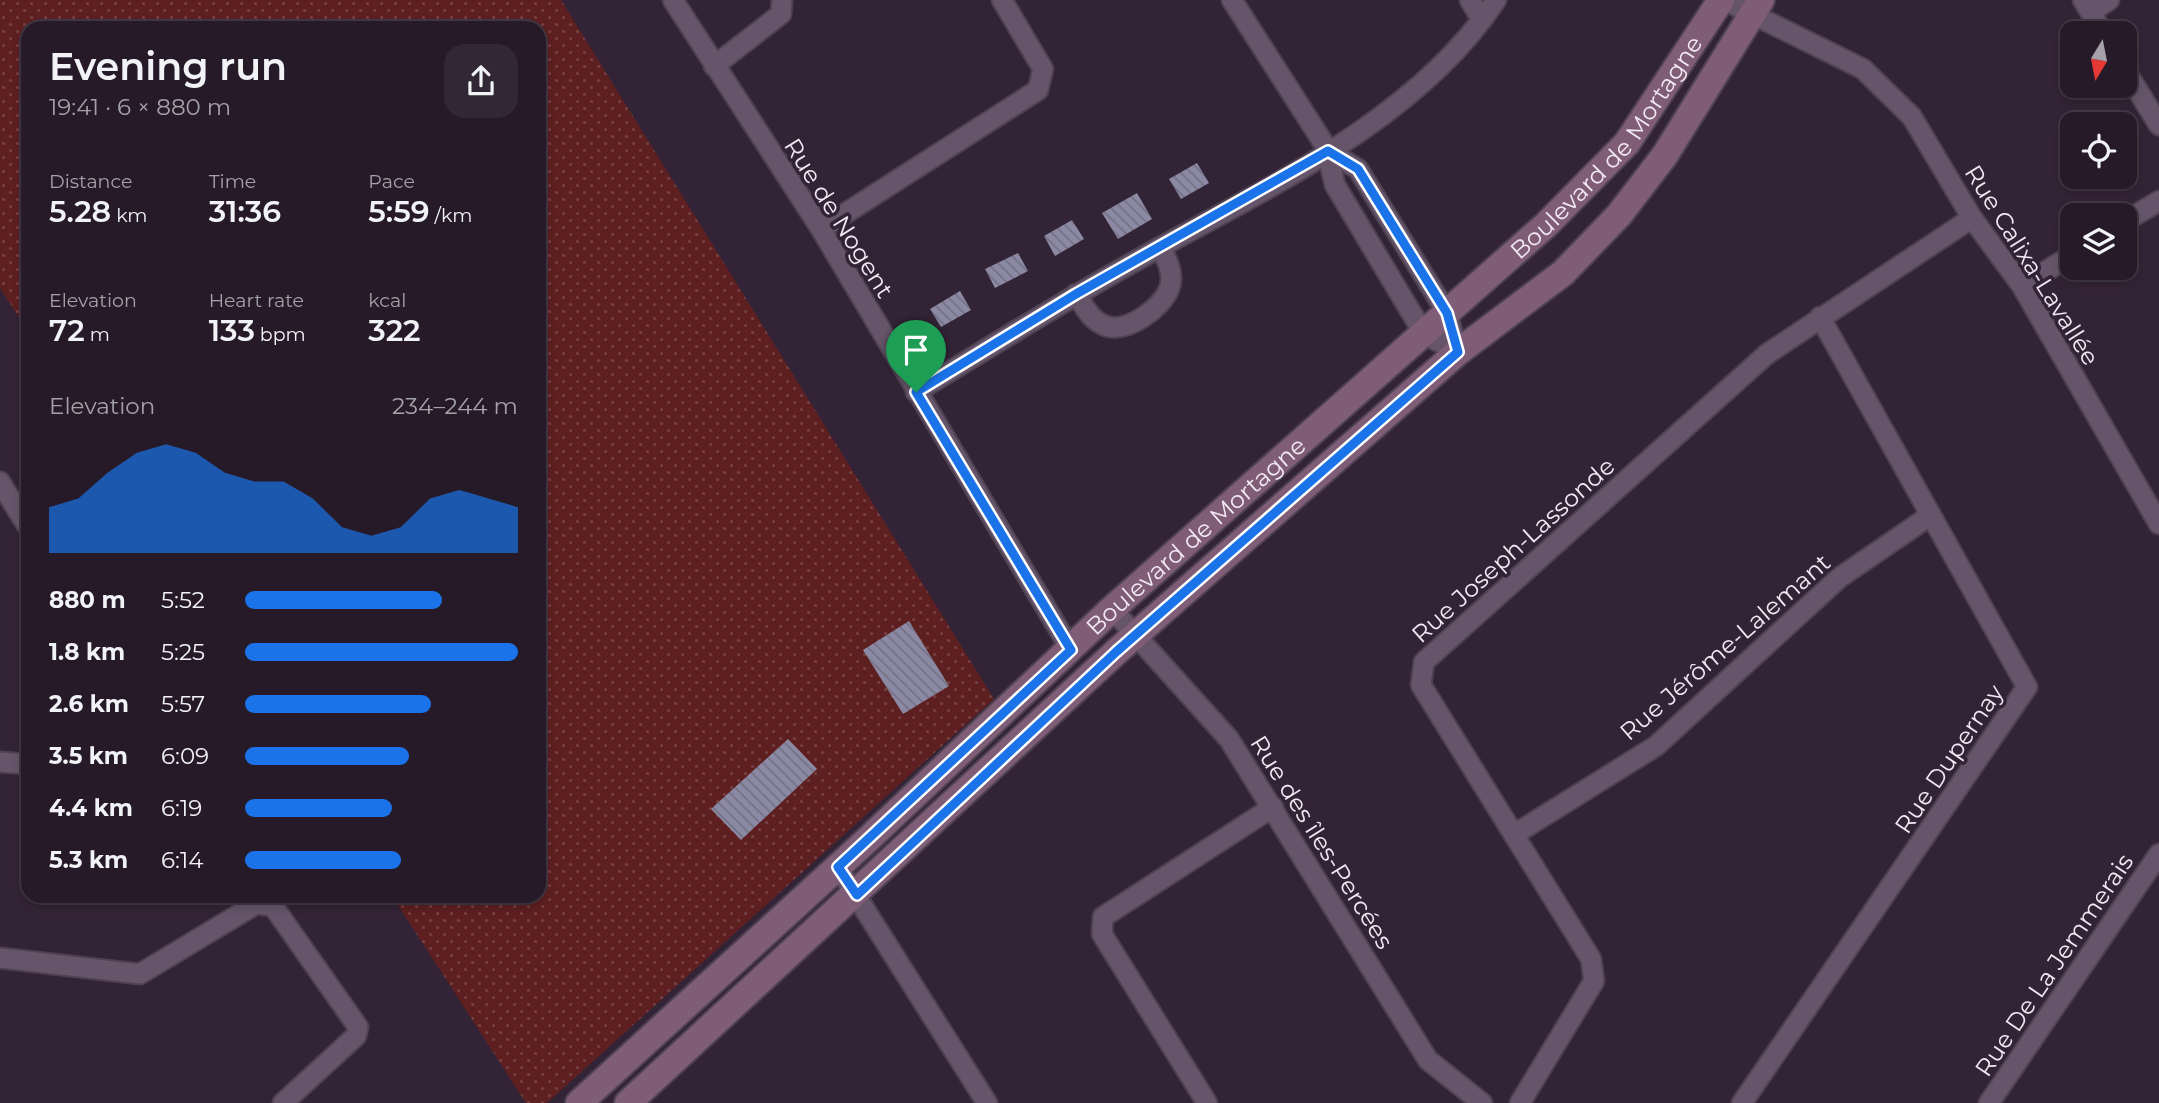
<!DOCTYPE html>
<meta charset="utf-8">
<style>
body{margin:0;font-family:Montserrat,sans-serif;background:#322734;color:#f1f3f6;height:100vh;display:flex;flex-direction:column;font-size:26px;white-space:nowrap}
*{box-sizing:border-box;margin:0}
p{font-size:23px;color:#a4a1a8}
.icon{flex:none;width:38px;height:38px;fill:none;stroke:currentColor;stroke-width:2;stroke-linecap:round;stroke-linejoin:round}
.map{position:relative;flex:1;overflow:hidden}
.sheet{position:absolute;left:21px;top:21px;width:525px;height:882px;display:flex;flex-direction:column;background:#261a28;border-radius:21px;box-shadow:0 4px 10px #0003,0 0 0 2px #423845}
.sheet>*{flex:none}
.needle{width:46px;rotate:190deg}
.controls{position:absolute;left:2060px;top:21px;display:grid;gap:14px}
.controls a{display:grid;place-items:center;width:77px;height:77px;border-radius:14px;background:#261a28;box-shadow:0 4px 10px #0003,0 0 0 2px #423845;font-size:35px}
.pin{position:absolute;display:grid;place-items:center;width:60px;height:60px;color:#fff;margin:-72px -30px;border-radius:50% 50% 50% 0;rotate:-45deg;box-shadow:0 0 7px #0007}
.pin .icon{rotate:45deg}
.round{display:grid;place-items:center;flex:none;width:74px;height:74px;border-radius:21px;background:#322734}
.headline{display:flex;align-items:center;justify-content:space-between;height:119px;padding:0 28px}
h1{font-size:38px;font-weight:600;line-height:52px}
.stats{display:grid;grid-template-columns:repeat(3,1fr);gap:10px;height:119px;padding:7px 28px}
.stats div{display:grid;align-content:center}
.stats b{font-size:30px;font-weight:600}
.stats small{font-size:19px;font-weight:400}
.stats p{font-size:19px}
.chart{height:196px;padding:14px 28px}
.chart p{display:flex;justify-content:space-between}
.chart svg{width:100%;height:126px;margin-top:7px;fill:#1a73e8;opacity:.7}
ul{padding:0 28px;list-style:none;font-size:23px}
li{display:grid;grid-template-columns:112px 84px 1fr;align-items:center;height:52px}
li i{height:18px;border-radius:9px;background:#1a73e8}
.map>svg:first-child{display:block}
</style>
<div class="map">
<svg width="2159" height="1103" viewBox="0 0 2159 1103">
<defs>
<pattern id="grass-dots" width="8" height="8" patternUnits="userSpaceOnUse" patternTransform="scale(1.75)"><rect width="8" height="8" fill="#5d1f20"/><path d="M2 2h.1M6 6h.1" fill="none" stroke="#754041" stroke-width="1.8" stroke-linecap="round"/></pattern>
<pattern id="building-back-hatch" width="6" height="6" patternUnits="userSpaceOnUse" patternTransform="scale(1.75)"><rect width="6" height="6" fill="#8b89a4"/><path d="M-1 5l2 2M0 0l6 6M5-1l2 2" fill="none" stroke="#747284"/></pattern>
</defs>
<rect width="100%" height="100%" fill="#332336"/>
<path fill="url(#grass-dots)" d="M0,0h561l433,699 -447,404h-21l-134,-207h147v-868h-511v303l-28,-43z"/>
<path fill="url(#building-back-hatch)" d="M1197,163l12,20 -28,16 -12,-20z
M1137,193l15,26 -34,20 -16,-26z
M1072,220l12,19 -29,17 -11,-20z
M1018,253l10,18 -33,17 -10,-19z
M960,291l11,19 -30,17 -11,-18z
M909,621l40,65 -46,28 -40,-64z
M788,739l29,30 -76,71 -30,-31z"/>
<g fill="none" stroke-linecap="round" stroke-linejoin="round">
<defs>
<path id="street" d="M673,0l148,229 250,421
M1232,0l94,147 9,38 89,149 34,18
M1470,0l12,20
M1724,0l139,69 49,48 60,101 50,68 137,238
M2083,0l20,33
M2091,12l18,-12
M714,66l67,-52 1,-14
M2124,68l35,57
M1328,151l30,18 89,144 11,39
M2124,222l35,-21
M821,229l217,-139 5,-21 -41,-69
M2022,286l50,-31
M1076,294c8,12 15,27 30,32 21,7 55,-17 63,-37 6,-14 -2,-30 -9,-42
M916,392c74,-45 147,-91 223,-133 123,-69 277,-138 357,-259
M0,482l28,45
M1112,609l117,130 199,321 54,43
M0,762l28,2
M1515,834l141,-88 183,-168 92,-63
M838,867l149,236
M0,958l140,16 116,-70 17,2 85,121 -2,9 -73,67
M1207,1103l-105,-169 1,-17 170,-110
M1520,1103l74,-122 -3,-22 -170,-274 3,-23 343,-308 205,-136
M1742,1103l285,-416 -207,-370
M1989,1103l170,-249"/>
<g id="secondary">
<path id="s1" d="M579,1103l284,-259 249,-235 435,-385 80,-81 94,-143"/>
<path d="M628,1103l488,-451 342,-300 105,-79 56,-58 46,-60 96,-155"/>
</g>
</defs>
<use href="#street" stroke="#4e4151" stroke-width="23"/>
<use href="#secondary" stroke="#4e4151" stroke-width="30"/>
<use href="#street" stroke="#66556a" stroke-width="19"/>
<use href="#secondary" stroke="#7f5d76" stroke-width="26"/>
</g>
<g fill="none" stroke-linecap="round" stroke-linejoin="round">
<defs>
<path id="route" d="M1328,151l30,18 89,144 11,39 -342,300 -259,243 -19,-28 233,-217 -155,-258 160,-98z"/>
</defs>
<use href="#route" stroke="#fff" stroke-width="14"/>
<use href="#route" stroke="#1a73e8" stroke-width="9"/>
</g>
<g text-anchor="middle" dominant-baseline="central" stroke-width="7" stroke-linejoin="round" paint-order="stroke">
<g font-size="24" fill="#f3e9f5" stroke="#332336">
<text stroke="none"><textPath href="#s1" startOffset="1405">Boulevard de Mortagne</textPath></text>
<text transform="translate(839 218) rotate(58)">Rue de Nogent</text>
<text transform="translate(2032 265) rotate(58)">Rue Calixa-Lavallée</text>
<text stroke="none"><textPath href="#s1" startOffset="838">Boulevard de Mortagne</textPath></text>
<text transform="translate(1513 550) rotate(-42)">Rue Joseph-Lassonde</text>
<text transform="translate(1725 647) rotate(-41)">Rue Jérôme-Lalemant</text>
<text transform="translate(1949 759) rotate(-56)">Rue Dupernay</text>
<text transform="translate(1322 842) rotate(58)">Rue des îles-Percées</text>
<text transform="translate(2054 965) rotate(-56)">Rue De La Jemmerais</text>
</g>
</g>
</svg>
<div class="controls">
<a><svg class="needle" viewBox="-14 -14 28 28"><path d="M0-13l5 13h-10z" fill="#e53935"/><path d="M0 13l5-13h-10z" fill="#a4a1a8"/></svg></a>
<a><svg class="icon" aria-label="locate" viewBox="0 0 24 24"><circle cx="12" cy="12" r="6"/><path d="M12 2v4M12 18v4M2 12h4M18 12h4"/></svg></a>
<a><svg class="icon" aria-label="layers" viewBox="0 0 24 24"><path d="M12 4l9 5-9 5-9-5zM3 14l9 5 9-5"/></svg></a>
</div>
<div class="pin" style="left:916px;top:392px;background:#1e9e55"><svg class="icon" aria-label="arrive" viewBox="0 0 24 24"><path d="M6 21V4h12l-3 4 3 4H6"/></svg></div>
<section class="sheet">
<div class="headline"><div><h1>Evening run</h1><p>19:41 · 6 × 880 m</p></div><a class="round"><svg class="icon" aria-label="share" viewBox="0 0 24 24"><path d="M12 15V3M7 8l5-5 5 5M5 13v7h14v-7"/></svg></a></div>
<div class="stats">
<div><p>Distance</p><b>5.28<small> km</small></b></div>
<div><p>Time</p><b>31:36</b></div>
<div><p>Pace</p><b>5:59<small> /km</small></b></div>
</div>
<div class="stats">
<div><p>Elevation</p><b>72<small> m</small></b></div>
<div><p>Heart rate</p><b>133<small> bpm</small></b></div>
<div><p>kcal</p><b>322</b></div>
</div>
<div class="chart"><p><span>Elevation</span>234–244 m</p>
<svg viewBox="0 0 160 44" preserveAspectRatio="none"><path d="M0 44V28L10 25L20 16L30 9L40 6L50 9L60 16L70 19L80 19L90 25L100 35L110 38L120 35L130 25L140 22L150 25L160 28V44z"/></svg>
</div>
<ul>
<li><b>880 m</b>5:52<i style="width:72%"></i></li>
<li><b>1.8 km</b>5:25<i style="width:100%"></i></li>
<li><b>2.6 km</b>5:57<i style="width:68%"></i></li>
<li><b>3.5 km</b>6:09<i style="width:60%"></i></li>
<li><b>4.4 km</b>6:19<i style="width:54%"></i></li>
<li><b>5.3 km</b>6:14<i style="width:57%"></i></li>
</ul>
</section>
</div>
